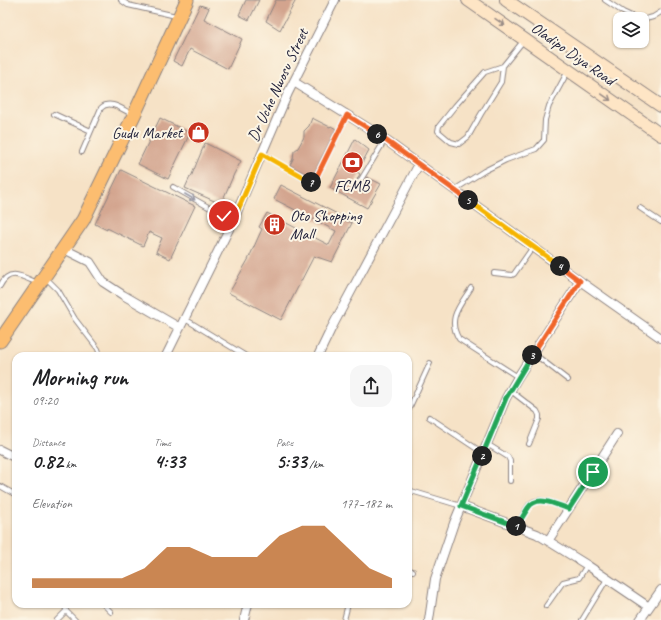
<!DOCTYPE html>
<meta charset="utf-8">
<style>
body{margin:0;font-family:Caveat,sans-serif;background:#f6f6f6;color:#202124;height:100vh;display:flex;flex-direction:column;font-size:15px;white-space:nowrap}
*{box-sizing:border-box;margin:0}
p{font-size:13px;color:#757577}
.icon{flex:none;width:22px;height:22px;fill:none;stroke:currentColor;stroke-width:2;stroke-linecap:round;stroke-linejoin:round}
.map{position:relative;flex:1;overflow:hidden}
.side{position:absolute;left:12px;top:352px;width:400px;height:256px;display:flex;flex-direction:column;background:#fff;border-radius:12px;box-shadow:0 1px 3px #0004}
.side>*{flex:none}
.tools{position:absolute;left:613px;top:12px;display:grid;gap:8px}
.tools a{display:grid;place-items:center;width:36px;height:36px;border-radius:8px;background:#fff;box-shadow:0 1px 3px #0004;font-size:20px}
.pin{position:absolute;display:grid;place-items:center;width:34px;height:34px;color:#fff;margin:-17px;border:2px solid #fff;border-radius:50%;box-shadow:0 1px 4px #0007}
.km{position:absolute;width:20px;height:20px;margin:-10px;border-radius:50%;background:#222;color:#fff;font-size:11px;line-height:20px;text-align:center}
.round{display:grid;place-items:center;flex:none;width:42px;height:42px;border-radius:12px;background:#f6f6f6}
.summary{display:flex;align-items:center;justify-content:space-between;height:68px;padding:0 20px}
h1{font-size:22px;font-weight:700;line-height:30px}
.figures{display:grid;grid-template-columns:repeat(3,1fr);gap:6px;height:68px;padding:4px 20px}
.figures div{display:grid;align-content:center}
.figures b{font-size:20px;font-weight:700}
.figures small{font-size:11px;font-weight:400}
.figures p{font-size:11px}
.chart{height:112px;padding:8px 20px}
.chart p{display:flex;justify-content:space-between}
.chart svg{width:100%;height:72px;margin-top:4px;fill:#b45309;opacity:.7}
.map>svg:first-child{display:block}
</style>
<div class="map">
<svg width="661" height="620" viewBox="0 0 661 620">
<rect width="100%" height="100%" fill="#fcf5e5"/>
<filter id="ink" filterUnits="userSpaceOnUse"><feTurbulence type="fractalNoise" baseFrequency=".025" numOctaves="2"/><feDisplacementMap in="SourceGraphic" scale="8" xChannelSelector="R" yChannelSelector="G"/><feConvolveMatrix kernelMatrix="1 2 1 2 8 2 1 2 1" color-interpolation-filters="sRGB"/></filter>
<filter id="wash" filterUnits="userSpaceOnUse"><feTurbulence type="fractalNoise" baseFrequency=".012" numOctaves="4" result="noise"/><feDisplacementMap in="SourceGraphic" scale="16" xChannelSelector="R" yChannelSelector="G"/><feGaussianBlur stdDeviation="0.9" result="paint"/><feColorMatrix in="noise" values="0 0 0 0 0 0 0 0 0 0 0 0 0 0 0 0 0 1.4 0 .05"/><feComposite in="paint" operator="in"/></filter>
<g filter="url(#wash)">
<rect width="100%" height="100%" fill="#f6e2c6"/>
<g id="blocks">
<path fill="#d3a48e" d="M246,0h13l-10,20 -10,-5z
M276,0h20l-16,30 -14,-9z
M200,5l9,3 -5,11 38,20 -14,30 -38,-20 -8,17 -9,-5z
M160,118l30,15 -22,46 -30,-15z
M312,118l18,9 1,-1 5,3 -24,48 -22,-12 3,-6 1,-8 4,-3 6,-11v-6l5,-5z
M355,139l14,11 -12,22 3,2 -6,11v3l3,1h2l8,-12 14,7 -14,24 -37,-20z
M205,143l36,18 -7,13 -13,30 -36,-16 5,-11h1z
M121,170l74,36 -25,53 -14,-7 6,-14 -13,-6 -6,14 -36,-18v2l-12,-6z
M281,185l64,33 -1,2 8,3 -20,39 -18,-6 -33,64 -52,-27 19,-33 14,-31 -3,-2 8,-14 62,32 7,-14 -62,-32z"/>
</g>
</g>
<g filter="url(#ink)">
<use href="#blocks" fill-opacity="0" stroke="#8c8280" stroke-width="1"/>
<g fill="none" stroke-linecap="round" stroke-linejoin="round">
<defs>
<path id="service" d="M121,0l7,5 48,11
M605,0l18,12 15,7
M642,20l11,-3 8,-5
M503,66l-18,6 -30,34 -16,20 -1,5 13,11 8,2 9,-7 13,-23 20,-32 2,-16 21,-26
M54,114l37,17
M82,152l19,-44c9,-9 22,2 31,6
M262,154l48,28h4l33,-67
M357,186l28,-46
M173,187l60,34
M454,190l30,-19 22,-11 30,-11 8,-9 1,-20 4,-14 19,-35
M640,208l21,14
M494,273l18,2 2,-1 19,-27
M46,278l12,12 17,29 23,30 1,3v4
M0,286c9,-19 22,-10 37,-3
M471,288c-10,17 -25,30 -12,51l59,38
M185,319l61,37
M533,353l35,27
M511,391l26,20 2,4v4l-10,25
M408,411l22,-48
M429,417l54,36
M487,444l21,13 2,4v20
M0,486l16,9
M408,490l53,16
M517,526c4,-7 8,-16 13,-22 9,-9 29,2 39,5
M408,570l5,1
M65,604l1,7 9,9
M103,604l8,8
M546,606l17,-24 16,-4 8,-13
M57,620l9,-9
M344,620l4,-16
M582,620l25,-41"/>
<path id="minor" d="M294,82l79,49 207,150 81,57
M64,249l26,13 13,20 20,13 57,33
M166,356l67,-135 55,-128 47,-93
M318,356l13,-27 88,-165
M0,450l16,8
M461,506l76,28 50,31 62,42
M548,541l69,-107
M244,620l4,-16
M429,620l6,-41 19,-56 52,-125 12,-21 62,-96
M640,620l21,-30"/>
<path id="secondary" d="M468,0l193,135
M506,0l155,106"/>
<path id="primary" d="M0,341l83,-121 51,-105 53,-115"/>
</defs>
<use href="#service" stroke="#8c8280" stroke-width="6"/>
<use href="#minor" stroke="#8c8280" stroke-width="10"/>
<use href="#secondary" stroke="#8c8280" stroke-width="14"/>
<use href="#primary" stroke="#8c8280" stroke-width="15"/>
<use href="#service" stroke="#fff" stroke-width="4"/>
<use href="#minor" stroke="#fff" stroke-width="8"/>
<use href="#secondary" stroke="#fee5c5" stroke-width="12"/>
<use href="#primary" stroke="#fcbd6f" stroke-width="13"/>
</g>
<defs><path id="oneway-shaft" d="M-6 0H5M1.5-3L5.5 0L1.5 3" fill="none" stroke-width="1.6" stroke-linecap="round" stroke-linejoin="round"/></defs>
<g stroke="#9b8d87">
<use href="#oneway-shaft" transform="translate(500 22) rotate(35)"/>
<use href="#oneway-shaft" transform="translate(606 97) rotate(35)"/>
</g>
<use stroke="#9c9ca7" href="#oneway-shaft" transform="translate(190 197) rotate(30)"/>
</g>
<g fill="none" stroke-linecap="round" stroke-linejoin="round" filter="url(#ink)">
<defs>
<path id="split-1" d="M516,526c4,-4 8,-12 12,-18 9,-14 29,-3 41,1l24,-37"/>
<path id="split-2" d="M482,456l-21,50 55,20"/>
<path id="split-3" d="M482,456l24,-58 26,-43"/>
<path id="split-4" d="M532,355l48,-74 -20,-15"/>
<path id="split-5" d="M468,200l92,66"/>
<path id="split-6" d="M377,134l91,66"/>
<path id="split-7" d="M311,182h3l2,-4 31,-63 30,19"/>
<path id="split-8" d="M240,205l22,-51 49,28"/>
<path id="split-9" d="M224,216l9,5 7,-16"/>
</defs>
<use href="#split-1" stroke="#fff" stroke-width="8"/>
<use href="#split-2" stroke="#fff" stroke-width="8"/>
<use href="#split-3" stroke="#fff" stroke-width="8"/>
<use href="#split-4" stroke="#fff" stroke-width="8"/>
<use href="#split-5" stroke="#fff" stroke-width="8"/>
<use href="#split-6" stroke="#fff" stroke-width="8"/>
<use href="#split-7" stroke="#fff" stroke-width="8"/>
<use href="#split-8" stroke="#fff" stroke-width="8"/>
<use href="#split-9" stroke="#fff" stroke-width="8"/>
<use href="#split-1" stroke="#22a559" stroke-width="5"/>
<use href="#split-2" stroke="#22a559" stroke-width="5"/>
<use href="#split-3" stroke="#22a559" stroke-width="5"/>
<use href="#split-4" stroke="#f0652b" stroke-width="5"/>
<use href="#split-5" stroke="#f5b400" stroke-width="5"/>
<use href="#split-6" stroke="#f0652b" stroke-width="5"/>
<use href="#split-7" stroke="#f0652b" stroke-width="5"/>
<use href="#split-8" stroke="#f5b400" stroke-width="5"/>
<use href="#split-9" stroke="#f5b400" stroke-width="5"/>
</g>
<defs>
<symbol id="shop-disc" viewBox="-11 -11 22 22"><circle r="9.5" fill="#c8321e" stroke="#fcf5e5"/><path d="M-5-2.5h2.3a2.7 3.5 0 0 1 5.4 0H5L5.5 6h-11ZM-1.5-2.5h3a1.5 2.3 0 0 0-3 0Z" fill="#fff"/></symbol>
<symbol id="bank-disc" viewBox="-11 -11 22 22"><circle r="9.5" fill="#c8321e" stroke="#fcf5e5"/><path d="M-6-4H6V4H-6ZM0-2.3a2.3 2.3 0 1 0 0 4.6a2.3 2.3 0 1 0 0-4.6Z" fill="#fff"/></symbol>
<symbol id="building-disc" viewBox="-11 -11 22 22"><circle r="9.5" fill="#c8321e" stroke="#fcf5e5"/><path d="M-4-6H4V6H1V3H-1V6H-4ZM-2.5-4.3h1.7v1.8h-1.7ZM.8-4.3h1.7v1.8H.8ZM-2.5-1h1.7V.8h-1.7ZM.8-1h1.7V.8H.8Z" fill="#fff"/></symbol>
</defs>
<g fill-rule="evenodd">
<use href="#shop-disc" x="186" y="120" width="25" height="25"/>
<use href="#bank-disc" x="340" y="150" width="25" height="25"/>
<use href="#building-disc" x="262" y="212" width="25" height="25"/>
</g>
<g text-anchor="middle" dominant-baseline="central" stroke-width="4" stroke-linejoin="round" paint-order="stroke">
<g font-size="16" fill="#22223b" stroke="#fcf5e5">
<text transform="translate(573 54) rotate(35)">Oladipo Diya Road</text>
<text transform="translate(278 85) rotate(-65)">Dr Uche Nwosu Street</text>
</g>
<g font-size="16" fill="#22223b" stroke="#fcf5e5" text-anchor="end">
<text x="182" y="133">Gudu Market</text>
<text x="352" y="186" text-anchor="middle">FCMB</text>
<text x="290" y="216" text-anchor="start">Oto Shopping<tspan x="290" dy="18">Mall</tspan></text>
</g>
</g>
</svg>
<div class="tools">
<a><svg class="icon" aria-label="layers" viewBox="0 0 24 24"><path d="M12 4l9 5-9 5-9-5zM3 14l9 5 9-5"/></svg></a>
</div>
<div class="pin" style="left:593px;top:472px;background:#1e9e55"><svg class="icon" aria-label="arrive" viewBox="0 0 24 24"><path d="M6 21V4h12l-3 4 3 4H6"/></svg></div>
<div class="pin" style="left:224px;top:216px;background:#d93025"><svg class="icon" aria-label="check" viewBox="0 0 24 24"><path d="M5 12l5 5 9-10"/></svg></div>
<b class="km" style="left:516px;top:526px">1</b>
<b class="km" style="left:482px;top:456px">2</b>
<b class="km" style="left:532px;top:355px">3</b>
<b class="km" style="left:560px;top:266px">4</b>
<b class="km" style="left:468px;top:200px">5</b>
<b class="km" style="left:377px;top:134px">6</b>
<b class="km" style="left:311px;top:182px">7</b>
<section class="side">
<div class="summary"><div><h1>Morning run</h1><p>09:20</p></div><a class="round"><svg class="icon" aria-label="share" viewBox="0 0 24 24"><path d="M12 15V3M7 8l5-5 5 5M5 13v7h14v-7"/></svg></a></div>
<div class="figures">
<div><p>Distance</p><b>0.82<small> km</small></b></div>
<div><p>Time</p><b>4:33</b></div>
<div><p>Pace</p><b>5:33<small> /km</small></b></div>
</div>
<div class="chart"><p><span>Elevation</span>177–182 m</p>
<svg viewBox="0 0 160 44" preserveAspectRatio="none"><path d="M0 44V38L10 38L20 38L30 38L40 38L50 32L60 19L70 19L80 25L90 25L100 25L110 12L120 6L130 6L140 19L150 32L160 38V44z"/></svg>
</div>
</section>
</div>
